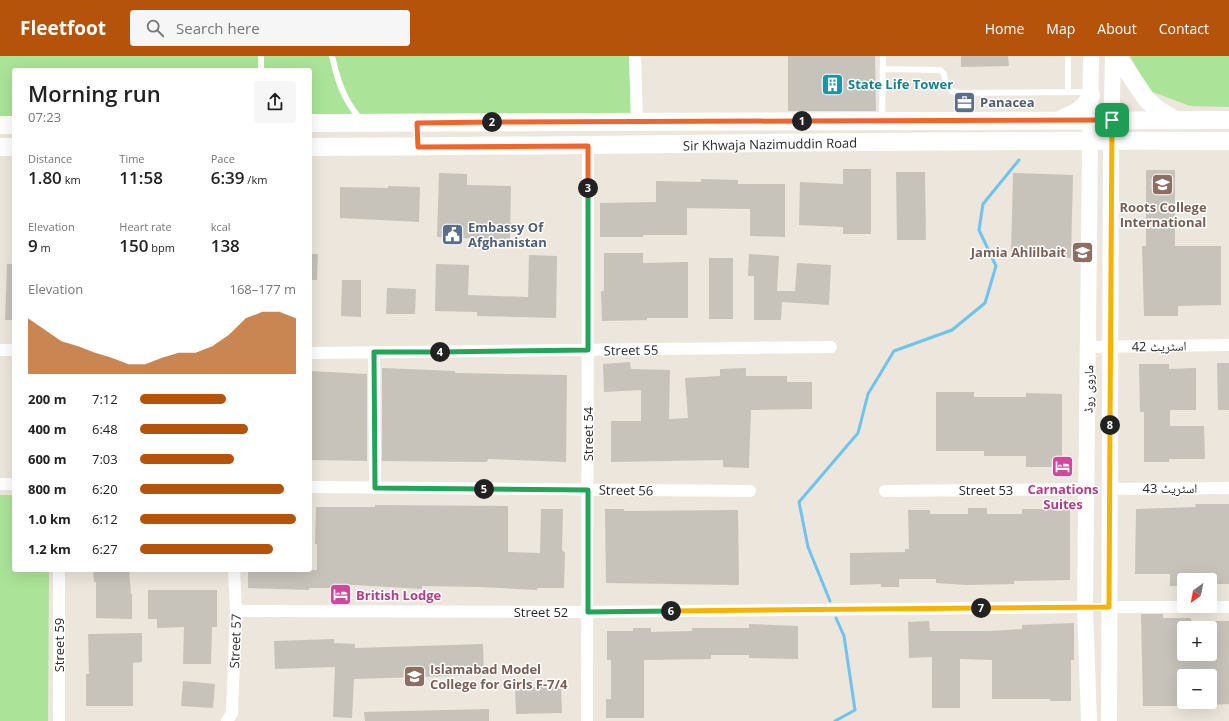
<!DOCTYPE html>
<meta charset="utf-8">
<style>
body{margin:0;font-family:"Open Sans","Noto Naskh Arabic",sans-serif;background:#f6f6f6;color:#222;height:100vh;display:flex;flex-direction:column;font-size:15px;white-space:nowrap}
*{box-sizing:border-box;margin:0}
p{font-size:13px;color:#767676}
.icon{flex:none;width:22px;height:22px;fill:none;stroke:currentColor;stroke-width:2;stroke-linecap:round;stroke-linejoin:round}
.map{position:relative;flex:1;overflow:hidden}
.drawer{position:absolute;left:12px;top:12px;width:300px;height:504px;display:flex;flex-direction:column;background:#fff;border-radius:4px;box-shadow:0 4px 16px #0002}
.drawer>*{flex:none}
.needle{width:26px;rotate:212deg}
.controls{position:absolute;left:1177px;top:517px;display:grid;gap:8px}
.controls a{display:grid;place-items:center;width:40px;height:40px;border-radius:4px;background:#fff;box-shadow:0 4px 16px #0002;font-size:20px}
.pin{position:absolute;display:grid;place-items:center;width:34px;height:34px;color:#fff;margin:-17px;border-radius:8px;box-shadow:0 2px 6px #0006}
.km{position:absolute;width:20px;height:20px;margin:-10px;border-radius:50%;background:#222;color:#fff;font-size:11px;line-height:20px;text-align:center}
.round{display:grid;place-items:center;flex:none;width:42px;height:42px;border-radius:4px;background:#f6f6f6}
.overview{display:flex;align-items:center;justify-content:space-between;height:68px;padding:0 16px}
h1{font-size:22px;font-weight:600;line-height:30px}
.metrics{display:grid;grid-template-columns:repeat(3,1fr);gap:6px;height:68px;padding:4px 16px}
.metrics div{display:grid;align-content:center}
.metrics b{font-size:17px;font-weight:600}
.metrics small{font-size:11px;font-weight:400}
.metrics p{font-size:11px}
.chart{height:112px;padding:8px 16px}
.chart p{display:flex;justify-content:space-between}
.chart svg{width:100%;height:72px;margin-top:4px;fill:#b45309;opacity:.7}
ul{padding:0 16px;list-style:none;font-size:13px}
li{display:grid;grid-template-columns:64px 48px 1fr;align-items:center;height:30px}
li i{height:10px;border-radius:5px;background:#b45309}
header{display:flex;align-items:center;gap:24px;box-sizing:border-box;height:56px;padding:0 20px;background:#b45309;color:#fff}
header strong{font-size:19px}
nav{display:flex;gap:22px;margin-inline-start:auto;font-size:14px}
.search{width:280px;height:36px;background:#f6f6f6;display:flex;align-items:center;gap:10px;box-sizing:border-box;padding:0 14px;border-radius:4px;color:#767676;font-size:15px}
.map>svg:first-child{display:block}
</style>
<header>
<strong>Fleetfoot</strong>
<div class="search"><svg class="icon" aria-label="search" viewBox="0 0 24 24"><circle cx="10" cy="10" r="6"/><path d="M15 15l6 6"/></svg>Search here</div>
<nav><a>Home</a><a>Map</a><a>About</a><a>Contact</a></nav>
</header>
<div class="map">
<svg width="1229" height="665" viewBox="0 0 1229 665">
<rect width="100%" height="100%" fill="#ece6dc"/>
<path fill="#abe398" d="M0,0h629l2,59 -321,3v-48h-296v51h-14z
M1130,0h99v51l-39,-1 -40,-15z
M0,439h14v75h35l-1,151h-48z"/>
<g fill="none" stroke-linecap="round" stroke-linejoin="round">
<path stroke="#6ec3ef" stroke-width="3" d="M830,545l-22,-54 -9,-45 59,-69 10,-39 26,-43 58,-21 33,-27 11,-37 -17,-36 4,-26 36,-44
M835,665l20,-11 -11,-74 -8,-18"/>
</g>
<path fill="#c7c3bb" d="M788,0h87l1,55h-88z
M961,0h47l1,10 -48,1z
M843,113h28v65h-28v-7l-44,-2 1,-43 43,2z
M1146,114h29v76h46v59l-43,1v10h-34l-2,-70h4z
M896,116h29l1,68h-29z
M439,117l28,1v11l44,1 -1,54 -73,-3z
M1013,117l60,2 -2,83 -60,-2z
M701,123l37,1v4h47v53l-35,-1v-27l-63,-1v27h-44v2h-43v-34l56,-1v-21l45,1z
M388,130l32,1 -1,35 -79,-4v-31l48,1z
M604,197h39v10l45,-1v56h-41v2l-45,1 -1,-30h3z
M310,198h8l-1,26h-7z
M749,198l30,2 -2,35h18l2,-28 34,2 -2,40 -47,-3 -1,18h-27v-44h-6z
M529,199l28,1 -1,62 -79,-2v-4l-42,-1 1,-47 33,1 -1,30 60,2z
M709,202h24v61h-24z
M7,208h7v56h-9z
M342,224h19v37l-20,-1z
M387,232l29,1 -1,25h-29z
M630,306l1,7 39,1 -1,49 19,-1 -3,-40 35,-2v-7l26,-1v8h41v6h25v27l-61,1 -2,58 -26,-1v-7l-112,2v-41h30v-31l-37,2 -1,-28z
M1217,307h12v47h-11z
M1139,308h30v5l27,-1v42h-26v16h34l1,33h-36v3h-25v-50h-4z
M382,312l73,3v2l112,2 -1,87 -78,-3 -1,3 -105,-1z
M310,315l57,3v87l-57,-1z
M936,336h38v5h52v-4l36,1v73h-36v-11h-42v-5h-48z
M1195,448h34v80h-19v-4h-26v6h-14v-12h-35l1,-65 60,-2z
M375,449l133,1v46l32,1 1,-44h22l-1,42 3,1 -1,36h-27v2l-57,-3 -58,-1v3l-84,-5v4h-29v2l-61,-2v-18h69v-26h-2l1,-37h59z
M968,452h19v6h35v-5h48v71l-56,1v3l-48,1 -30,-2v-4h-37v8h-18v-3l-31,1v-32l55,-1v-3h4l-1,-39h22v4h38z
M605,453h19v2l114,-1 1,75 -133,-2z
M93,514h36l2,24h1v25l-36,-1v-36h-2z
M148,534h69v37h-5l-1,37h-28l1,-37 -27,1v-9h-9z
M1141,558h22v4h28v10h-7v26h26v-33h19v83l-19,1v-29h-26v30h-41z
M929,565l1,10h61l31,-2v-4l52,-2v37h-3v41h-21v-2h-58v-39l-32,-1v49h-28v-51l-23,1 -1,-36z
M749,568l49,2v33l-49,-1v-3h-38v4l-67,1v58h-38v-19h5v-39h-4v-29h26v-3h18v4l41,-1v-3h57z
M142,577v29l-9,1v43h-47v-32h3l-1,-40z
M334,583v4l21,1v4l128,-4 1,31 -130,4 -2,39 -19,-1 2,-50 -60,2 -1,-28z
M183,625l32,3 -2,24 -32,-2z
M561,630l1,27 -46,1 -1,-26z
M489,653v12h-124l-1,-9z"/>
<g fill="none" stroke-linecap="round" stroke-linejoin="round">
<path stroke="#fff" stroke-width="6" d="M261,0v14
M332,0c6,26 11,42 28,63
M1068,0v36
M883,13l57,1 4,4 2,12 6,5 7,2 131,-1
M882,64l1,-64"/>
<path stroke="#fff" stroke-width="12" d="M635,0l2,66
M1088,291l141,-2
M0,294h14
M374,296l1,136
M310,297l521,-6
M0,428h14
M310,431l440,4
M1110,433l119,-1
M885,435l201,-2
M59,514v151
M1109,551h120
M236,555l352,1 497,-5
M227,665l5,-8 4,-102 -2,-41
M587,665l1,-575"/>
<path stroke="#fff" stroke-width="16" d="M1089,665l-4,-114 6,-551
M1109,665l2,-581 2,-84"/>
<path stroke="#fff" stroke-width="18" d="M1117,0l30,44 9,8 19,12
M1063,62c15,-5 21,-10 28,-23
M310,67l919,-3
M0,69h14
M0,91h14
M310,91c306,-1 613,-8 919,-6"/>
</g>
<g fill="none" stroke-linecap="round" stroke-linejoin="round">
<defs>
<path id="split-1" d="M802,65l310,-1"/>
<path id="split-2" d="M492,66l310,-1"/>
<path id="split-3" d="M492,66l-75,1 1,24 170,-1v42"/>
<path id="split-4" d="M440,296l148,-2v-162"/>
<path id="split-5" d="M440,296h-66l1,136 109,1"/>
<path id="split-6" d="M484,433l104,1v122l83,-1"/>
<path id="split-7" d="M671,555l310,-3"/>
<path id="split-8" d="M981,552l128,-1 1,-182"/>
<path id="split-9" d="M1110,369l2,-305"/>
</defs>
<use href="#split-1" stroke="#fff" stroke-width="8"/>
<use href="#split-2" stroke="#fff" stroke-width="8"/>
<use href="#split-3" stroke="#fff" stroke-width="8"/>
<use href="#split-4" stroke="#fff" stroke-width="8"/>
<use href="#split-5" stroke="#fff" stroke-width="8"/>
<use href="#split-6" stroke="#fff" stroke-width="8"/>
<use href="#split-7" stroke="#fff" stroke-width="8"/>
<use href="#split-8" stroke="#fff" stroke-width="8"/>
<use href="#split-9" stroke="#fff" stroke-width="8"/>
<use href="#split-1" stroke="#f0652b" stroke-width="5"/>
<use href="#split-2" stroke="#f0652b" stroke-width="5"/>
<use href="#split-3" stroke="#f0652b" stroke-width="5"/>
<use href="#split-4" stroke="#22a559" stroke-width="5"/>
<use href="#split-5" stroke="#22a559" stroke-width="5"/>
<use href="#split-6" stroke="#22a559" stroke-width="5"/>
<use href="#split-7" stroke="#f5b400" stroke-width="5"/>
<use href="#split-8" stroke="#f5b400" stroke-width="5"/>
<use href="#split-9" stroke="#f5b400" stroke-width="5"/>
</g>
<defs>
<symbol id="building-square" viewBox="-11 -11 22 22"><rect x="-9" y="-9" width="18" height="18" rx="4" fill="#0f9aa8" stroke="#fff"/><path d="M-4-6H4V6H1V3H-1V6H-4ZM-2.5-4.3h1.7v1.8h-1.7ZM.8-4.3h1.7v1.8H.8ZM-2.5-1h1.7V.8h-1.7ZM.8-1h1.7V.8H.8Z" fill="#fff"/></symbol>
<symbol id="office-square" viewBox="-11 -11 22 22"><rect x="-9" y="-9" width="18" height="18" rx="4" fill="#5c6f8a" stroke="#fff"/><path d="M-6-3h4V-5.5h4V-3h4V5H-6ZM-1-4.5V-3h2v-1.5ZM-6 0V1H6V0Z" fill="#fff"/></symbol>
<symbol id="university-square" viewBox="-11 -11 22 22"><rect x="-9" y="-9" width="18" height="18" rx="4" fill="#8d6e63" stroke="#fff"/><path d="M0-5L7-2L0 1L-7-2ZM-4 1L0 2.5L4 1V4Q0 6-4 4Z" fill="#fff"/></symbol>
<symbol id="civic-square" viewBox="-11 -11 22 22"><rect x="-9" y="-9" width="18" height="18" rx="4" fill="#5c6f8a" stroke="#fff"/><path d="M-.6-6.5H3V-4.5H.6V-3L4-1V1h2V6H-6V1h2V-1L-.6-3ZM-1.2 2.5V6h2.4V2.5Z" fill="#fff"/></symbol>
<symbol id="hotel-square" viewBox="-11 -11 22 22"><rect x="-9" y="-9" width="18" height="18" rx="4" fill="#d1479c" stroke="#fff"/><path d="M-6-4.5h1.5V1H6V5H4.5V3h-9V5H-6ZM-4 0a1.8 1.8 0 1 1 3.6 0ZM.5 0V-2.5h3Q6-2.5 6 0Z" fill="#fff"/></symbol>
</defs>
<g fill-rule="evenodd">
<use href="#building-square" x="820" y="16" width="25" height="25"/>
<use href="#office-square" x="952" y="34" width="25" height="25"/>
<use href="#university-square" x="1150" y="116" width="25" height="25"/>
<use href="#civic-square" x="440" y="166" width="25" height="25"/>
<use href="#university-square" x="1070" y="184" width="25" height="25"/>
<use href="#hotel-square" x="1050" y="398" width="25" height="25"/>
<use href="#hotel-square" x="328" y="526" width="25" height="25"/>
<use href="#university-square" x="402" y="608" width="25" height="25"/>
</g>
<g text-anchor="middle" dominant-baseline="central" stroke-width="3" stroke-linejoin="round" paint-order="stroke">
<g font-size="13" font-weight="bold" fill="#0d838f" stroke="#fff" text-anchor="start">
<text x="848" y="28">State Life Tower</text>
</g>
<g font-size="13" font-weight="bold" fill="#4e5e75" stroke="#fff" text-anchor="start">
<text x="980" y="46">Panacea</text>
<text x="468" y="171">Embassy Of<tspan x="468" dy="15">Afghanistan</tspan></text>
</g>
<g font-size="13" fill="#2a2a2a" stroke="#fff">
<text transform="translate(770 88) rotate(-1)">Sir Khwaja Nazimuddin Road</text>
<text transform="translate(1159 290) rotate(-1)">اسٹریٹ 42</text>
<text transform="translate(631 294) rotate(-1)">Street 55</text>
<text transform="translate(1088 333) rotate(-89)">ماروی روڈ</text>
<text transform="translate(588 378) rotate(-90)">Street 54</text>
<text x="1170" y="432">اسٹریٹ 43</text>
<text transform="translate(626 434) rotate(1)">Street 56</text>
<text x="986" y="434">Street 53</text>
<text x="541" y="556">Street 52</text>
<text transform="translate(235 585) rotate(-88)">Street 57</text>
<text transform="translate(59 589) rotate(-90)">Street 59</text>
</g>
<g font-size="13" font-weight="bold" fill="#785e54" stroke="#fff">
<text x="1163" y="151">Roots College<tspan x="1163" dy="15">International</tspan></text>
<text x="1066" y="196" text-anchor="end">Jamia Ahlilbait</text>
<text x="430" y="613" text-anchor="start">Islamabad Model<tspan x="430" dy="15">College for Girls F-7/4</tspan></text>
</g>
<g font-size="13" font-weight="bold" fill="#b23c85" stroke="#fff">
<text x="1063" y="433">Carnations<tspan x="1063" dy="15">Suites</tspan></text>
<text x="356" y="539" text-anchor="start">British Lodge</text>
</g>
</g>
</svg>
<div class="controls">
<a><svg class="needle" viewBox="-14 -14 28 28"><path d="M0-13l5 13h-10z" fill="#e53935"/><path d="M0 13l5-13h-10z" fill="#767676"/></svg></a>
<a>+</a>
<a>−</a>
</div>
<div class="pin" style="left:1112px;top:64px;background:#1e9e55"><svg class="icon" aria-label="arrive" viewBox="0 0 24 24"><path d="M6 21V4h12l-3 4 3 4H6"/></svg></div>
<b class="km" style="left:802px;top:65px">1</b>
<b class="km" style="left:492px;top:66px">2</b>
<b class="km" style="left:588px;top:132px">3</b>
<b class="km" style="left:440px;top:296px">4</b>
<b class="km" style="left:484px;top:433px">5</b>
<b class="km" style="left:671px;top:555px">6</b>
<b class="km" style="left:981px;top:552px">7</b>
<b class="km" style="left:1110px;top:369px">8</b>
<section class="drawer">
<div class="overview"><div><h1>Morning run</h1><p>07:23</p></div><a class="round"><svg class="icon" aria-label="share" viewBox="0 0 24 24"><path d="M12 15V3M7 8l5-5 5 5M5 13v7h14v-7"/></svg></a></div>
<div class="metrics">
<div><p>Distance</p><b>1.80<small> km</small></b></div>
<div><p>Time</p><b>11:58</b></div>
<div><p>Pace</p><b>6:39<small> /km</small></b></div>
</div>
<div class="metrics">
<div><p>Elevation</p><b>9<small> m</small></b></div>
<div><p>Heart rate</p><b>150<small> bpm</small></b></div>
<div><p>kcal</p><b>138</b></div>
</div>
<div class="chart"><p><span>Elevation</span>168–177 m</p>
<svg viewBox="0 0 160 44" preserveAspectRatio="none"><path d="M0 44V10L10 17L20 24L30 27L40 31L50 34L60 38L70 38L80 34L90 31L100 31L110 27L120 20L130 10L140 6L150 6L160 10V44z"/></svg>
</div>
<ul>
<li><b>200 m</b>7:12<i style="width:55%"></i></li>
<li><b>400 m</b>6:48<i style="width:69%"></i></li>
<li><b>600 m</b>7:03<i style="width:60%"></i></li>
<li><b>800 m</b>6:20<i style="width:92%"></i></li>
<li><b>1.0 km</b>6:12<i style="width:100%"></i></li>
<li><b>1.2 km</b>6:27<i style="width:85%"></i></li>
</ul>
</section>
</div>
